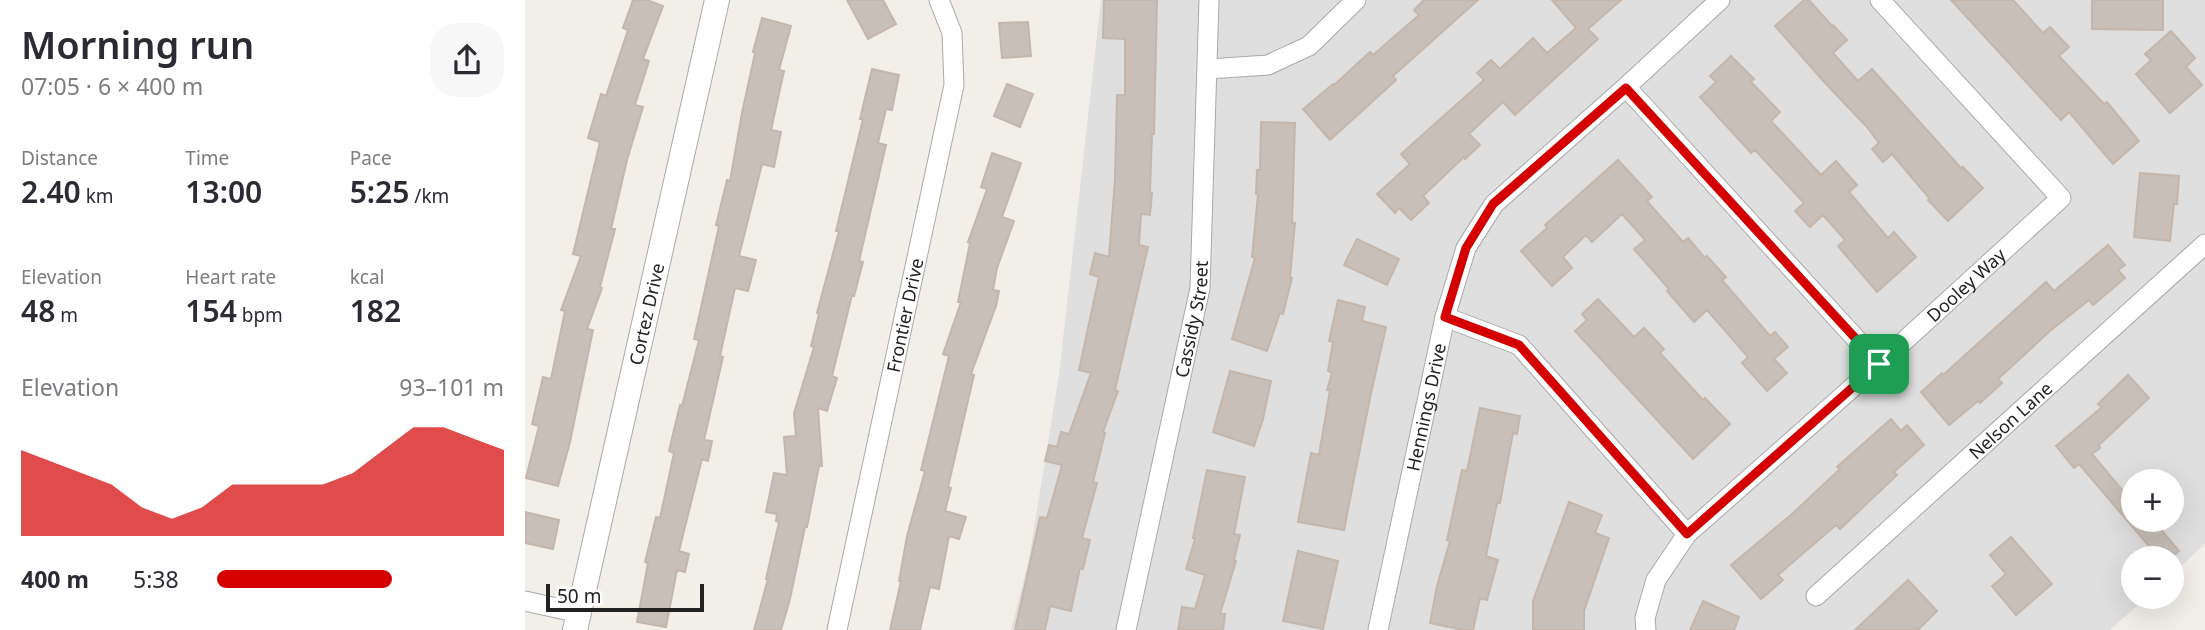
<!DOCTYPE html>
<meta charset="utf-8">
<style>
body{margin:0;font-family:"Noto Sans",sans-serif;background:#f7f7f7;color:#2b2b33;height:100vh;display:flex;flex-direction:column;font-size:26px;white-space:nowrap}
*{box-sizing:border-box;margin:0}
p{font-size:23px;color:#7c7c81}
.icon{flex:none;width:38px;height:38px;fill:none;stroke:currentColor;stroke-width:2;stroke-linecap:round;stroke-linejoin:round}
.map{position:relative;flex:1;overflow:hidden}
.drawer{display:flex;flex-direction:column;background:#fff;width:525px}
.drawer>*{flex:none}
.controls{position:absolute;left:1596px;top:469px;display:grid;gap:14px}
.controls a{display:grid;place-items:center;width:63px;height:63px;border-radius:50%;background:#fff;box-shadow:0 7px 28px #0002;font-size:35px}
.scale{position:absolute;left:21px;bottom:18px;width:158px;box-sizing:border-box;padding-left:7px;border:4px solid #222;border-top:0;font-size:19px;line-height:24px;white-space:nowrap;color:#222;-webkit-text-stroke:5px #fff;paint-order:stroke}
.pin{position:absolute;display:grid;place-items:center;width:60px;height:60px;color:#fff;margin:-30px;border-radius:14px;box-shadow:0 4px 10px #0006}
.round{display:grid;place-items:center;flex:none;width:74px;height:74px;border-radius:28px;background:#f7f7f7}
.summary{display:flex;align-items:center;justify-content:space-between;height:119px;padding:0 21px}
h1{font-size:38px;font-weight:600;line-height:52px}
.stats{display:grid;grid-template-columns:repeat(3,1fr);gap:10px;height:119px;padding:7px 21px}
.stats div{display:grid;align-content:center}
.stats b{font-size:30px;font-weight:600}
.stats small{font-size:19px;font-weight:400}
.stats p{font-size:19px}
.chart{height:196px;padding:14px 21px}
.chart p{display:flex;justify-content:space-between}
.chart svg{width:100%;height:126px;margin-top:7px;fill:#d40000;opacity:.7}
ul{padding:0 21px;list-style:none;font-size:23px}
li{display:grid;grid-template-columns:112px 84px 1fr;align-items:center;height:52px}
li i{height:18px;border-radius:9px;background:#d40000}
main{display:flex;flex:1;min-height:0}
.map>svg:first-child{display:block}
</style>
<main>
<section class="drawer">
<div class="summary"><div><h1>Morning run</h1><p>07:05 · 6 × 400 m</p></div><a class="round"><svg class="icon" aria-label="share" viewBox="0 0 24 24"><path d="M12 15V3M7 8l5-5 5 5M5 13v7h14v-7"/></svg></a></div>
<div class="stats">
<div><p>Distance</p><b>2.40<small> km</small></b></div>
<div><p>Time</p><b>13:00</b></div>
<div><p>Pace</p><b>5:25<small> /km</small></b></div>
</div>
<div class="stats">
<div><p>Elevation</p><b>48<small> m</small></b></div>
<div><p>Heart rate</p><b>154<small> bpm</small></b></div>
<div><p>kcal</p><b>182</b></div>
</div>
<div class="chart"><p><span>Elevation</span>93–101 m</p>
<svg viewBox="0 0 160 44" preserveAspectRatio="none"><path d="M0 44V14L10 18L20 22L30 26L40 34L50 38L60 34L70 26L80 26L90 26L100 26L110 22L120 14L130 6L140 6L150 10L160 14V44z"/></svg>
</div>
<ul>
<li><b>400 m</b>5:38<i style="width:61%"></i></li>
</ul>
</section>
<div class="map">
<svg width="1680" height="630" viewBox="0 0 1680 630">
<rect width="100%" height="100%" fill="#f2efe9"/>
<path fill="#e0dfdf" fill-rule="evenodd" d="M576,0h1104v544l-33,30v-16h-39v39h14l-37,33h-1099l18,-71 30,-184zM1608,481h39v39h-39z"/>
<path fill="#c7bfb8" stroke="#c4b6ab" stroke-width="2" d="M108,0h14l16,6 -20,53 6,2 -14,44 8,2 -16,53 -16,69h4l-15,58 2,1 -15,41 6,1 -23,112 -12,44 -32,-8 13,-52 -7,-2 11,-47 8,2 14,-68 -4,-1 20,-54 -8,-2 27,-112 -12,-4 13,-44 5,2 22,-66 -5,-2z
M322,0h36l13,24 -28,15z
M579,0h53l-3,134h-2l-2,58 2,1 -2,22 -9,-1 -2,31 9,2 -33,143 3,1 -15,41 2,1 -12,49 4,1 -15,55 8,2 -7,29 -3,-1 -9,43 -21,-5 -5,24h-30l25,-113 7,1 15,-53 -17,-4 4,-16 8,2 4,-15 8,2 22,-61 -12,-3 20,-93 -9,-3 5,-21 14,4 6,-78 2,-84h8v-56l-22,-1z
M899,0h54l-85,76 3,4 -66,60 -27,-31 30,-25 1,1 36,-33 3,3 46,-40 -5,-5z
M1027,0h69l-33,29 10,10 -83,76 -12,-13 -34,32 11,11 -15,14 -1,-2 -41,39 6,7 -18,17 -12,-12 -4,5 -18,-19 33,-30 -9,-10 83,-74 -7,-7 14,-13 9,9 33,-31 14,15 29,-25z
M1279,0h5l23,26 1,-1 14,15 -14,13 25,28 14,-12 90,100 1,-2 20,21 -35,33 -20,-21 2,-1 -38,-45 -9,8 -11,-13 7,-6 -13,-17 -40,-42 -51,-58z
M1426,0h62l30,33 7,-6 19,20 -10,9 45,48 3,-2 32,39 -26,23 -44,-52 -8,8z
M1567,0h71v30l-71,-1z
M237,18l29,8 -12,44 5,1 -13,59 10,2 -7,35 -12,-3 -23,92 17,4 -8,31 -13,-3 -15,68 3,1 -19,83 8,1 -4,20 -6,-2 -23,92 10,3 -4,18 -8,-2 -11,57 -29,-5 11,-59 -3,-1 11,-45 4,1 14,-65 -5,-2 11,-46 2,1 17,-66 -5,-1 25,-113 -3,-1 11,-45 3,1 12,-68 13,-60 -2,-1z
M503,22l3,34 -29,2 -3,-35z
M1646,31l24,27 -9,9 16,18 -32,28 -34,-39 15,-14 -6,-6z
M1206,56l23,23 -3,3 29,30 -9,9 50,54 15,-14 21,24 -8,7 39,46 6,-6 22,25 -39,35 -39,-46 7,-6 -22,-25 -13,12 -15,-16 9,-8 -49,-53 -4,3 -51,-56 16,-15 -6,-6z
M347,69l27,6 -7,35 -6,-1 -8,34 8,2 -27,116 4,1 -9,34 -2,-1 -20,81 5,2 -10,33 -9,-3 4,58h-3l-12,61h-2l-15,72 -9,31h-27l14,-51h-2l13,-57 -3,-1 1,-7 -11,-2 8,-39 13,2 -3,-38 12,-1 -2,-23 20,-66 -3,-1 8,-32 -2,-1 22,-82h-3l27,-112h-3z
M482,84l26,10 -13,33 -26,-11z
M736,122l34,1 -3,100h3l-5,54 2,1 -9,36 -3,-1 -13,38 -35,-12 23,-81 -3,-1 6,-63h-2l1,-24h3z
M467,153l29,10 -19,54 12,4 -17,47 -4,22 6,1 -3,15 -25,68 3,1 -26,112 3,1 -6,23 21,6 -7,22 -10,-3 -10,53 -9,-2 -10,43h-30l11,-49h-2l8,-45 18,-65 -4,-1 28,-114 -6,-2 18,-52h-3l12,-59 -2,-1 19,-53 -6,-2z
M1093,160l34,37 -5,4 36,41 5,-4 17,20 2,-2 19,21 -4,3 48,56 5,-4 13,15 -14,12 13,14 -20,18 -25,-28 6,-6 -41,-47 -13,12 -27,-31 2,-2 -35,-40 11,-9 -23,-26 -30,28 -6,-7 -23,22 9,11 -20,18 -31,-35 26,-23 -2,-3z
M1615,173l39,3 -2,28h-3l-4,37 -36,-4z
M832,239l42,20 -12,26 -43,-20z
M1583,245l17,20 -7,5 7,8 -32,27 -4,-5 -39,31 -52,48 4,4 -22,20 -2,-2 -29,24 -28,-33 21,-19 1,2 103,-93 8,9z
M1073,299l36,38 10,-9 20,21 -4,4 43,47 2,-2 25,26 -37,35 -118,-128 12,-11 -5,-6z
M813,300l27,7 -3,14 24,6 -16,71 -26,132 -46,-8 13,-69 8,2 11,-65h-3l5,-17 -4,-2 5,-29 -4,-1z
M705,371l41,10 -8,38 -9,27 -41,-14z
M1603,375l21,23 -50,47 1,3 -8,6 41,49v17h20l26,31 -8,7h-12l-80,-94 -5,4 -18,-22 46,-39 -4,-3z
M955,408l40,8 -3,18 -4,-1 -13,70h-3l-11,53 12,4 -11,40 -7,-2 -7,32h-10l-33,-7 7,-37 13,-45 -3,-1 15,-70 5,1z
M1366,419l10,12 6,-6 17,20 -30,27 3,3 -57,54 -4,-4 -58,50 5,5 -22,19 -30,-34 61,-51 48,-45 -3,-2z
M682,470l38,7 -11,57 6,1 -6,25 2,1 -16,53h5l-2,16h-45l4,-23 13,2 10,-34 -19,-6 9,-30 -2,-1z
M1044,502l33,13 -7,18 14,5 -25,73v19h-51v-29z
M0,512l34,8 -6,29 -28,-6z
M1486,537l41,47 -36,31 -24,-29 14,-12 -16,-19z
M773,551l40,10 -15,68 -40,-8z
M1383,580l29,31 -19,19h-63z
M1178,601l36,16 -5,13h-44z"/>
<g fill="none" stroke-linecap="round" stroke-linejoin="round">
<defs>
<g id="minor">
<path d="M684,69l59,-4 41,-19 47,-46"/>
<path d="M1101,87l253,277"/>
<path d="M920,317l74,28 168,189"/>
<path id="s1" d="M1291,596l389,-352"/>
<path d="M0,601l54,12"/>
<path id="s2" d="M312,630l117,-545 -2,-52 -13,-33"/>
<path id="s3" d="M601,630l74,-342 9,-288"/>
<path id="s4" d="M853,630l67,-313 21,-69 28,-44 132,-117 94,-87"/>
<path id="s5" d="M1121,630l-1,-12 11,-38 31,-46 192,-170 182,-166 -181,-198"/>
</g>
<g id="tertiary">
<path id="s6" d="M50,630l142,-630"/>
</g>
</defs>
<use href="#minor" stroke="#a9a9a9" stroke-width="21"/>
<use href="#tertiary" stroke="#a9a9a9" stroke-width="26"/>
<use href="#minor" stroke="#fff" stroke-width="19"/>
<use href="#tertiary" stroke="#fff" stroke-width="24"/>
</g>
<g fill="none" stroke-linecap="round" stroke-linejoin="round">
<defs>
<path id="route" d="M1101,88l253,276 -192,170 -168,-189 -74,-28 21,-69 27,-44z"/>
</defs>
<use href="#route" stroke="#fff" stroke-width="14"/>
<use href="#route" stroke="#d40000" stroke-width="9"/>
</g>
<g text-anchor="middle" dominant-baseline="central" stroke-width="6" stroke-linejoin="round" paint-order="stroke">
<g font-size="18" fill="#222" stroke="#fff">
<text stroke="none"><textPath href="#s5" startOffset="481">Dooley Way</textPath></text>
<text stroke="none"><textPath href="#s6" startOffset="324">Cortez Drive</textPath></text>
<text stroke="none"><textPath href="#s2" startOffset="322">Frontier Drive</textPath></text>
<text stroke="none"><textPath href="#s3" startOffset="318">Cassidy Street</textPath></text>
<text stroke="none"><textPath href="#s4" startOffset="228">Hennings Drive</textPath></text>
<text stroke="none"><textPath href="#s1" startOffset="262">Nelson Lane</textPath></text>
</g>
</g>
</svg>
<div class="controls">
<a>+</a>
<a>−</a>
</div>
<div class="scale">50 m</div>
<div class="pin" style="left:1354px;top:364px;background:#1e9e55"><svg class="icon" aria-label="arrive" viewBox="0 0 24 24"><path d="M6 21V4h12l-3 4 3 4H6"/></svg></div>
</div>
</main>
